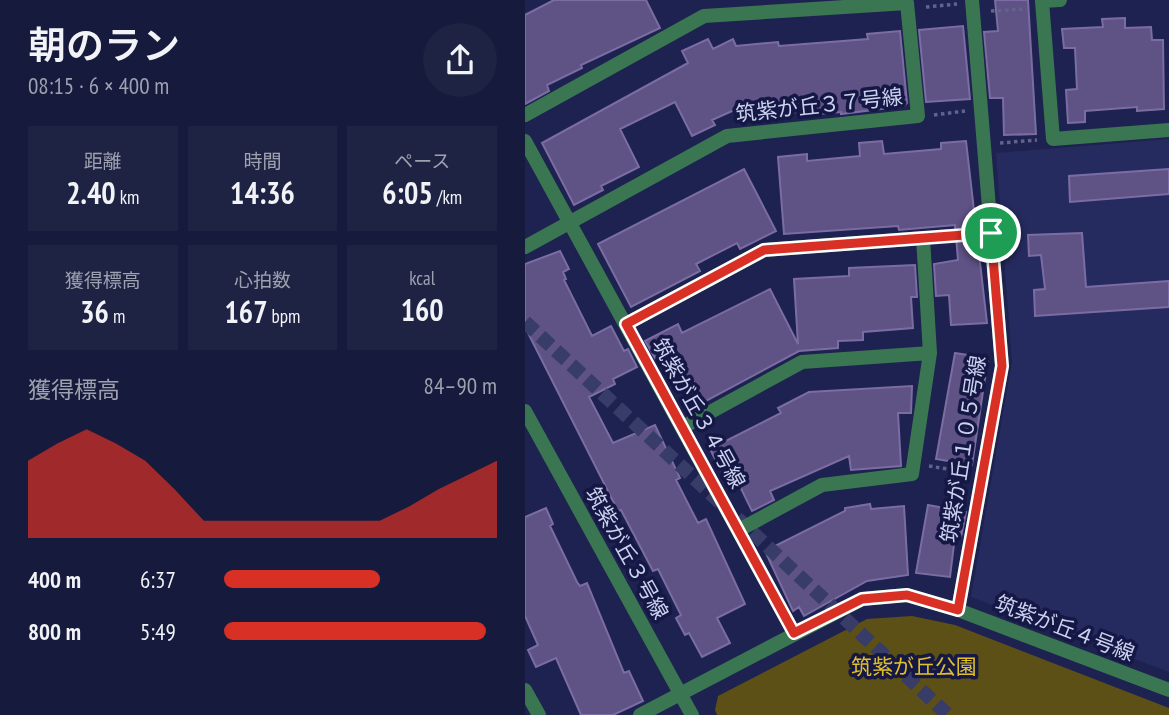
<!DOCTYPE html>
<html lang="ja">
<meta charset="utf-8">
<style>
body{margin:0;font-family:"PT Sans Narrow","Noto Sans JP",sans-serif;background:#1f2343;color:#f1f3f6;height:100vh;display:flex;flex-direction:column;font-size:26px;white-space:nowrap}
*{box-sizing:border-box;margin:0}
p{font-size:23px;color:#9ea1af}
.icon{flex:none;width:38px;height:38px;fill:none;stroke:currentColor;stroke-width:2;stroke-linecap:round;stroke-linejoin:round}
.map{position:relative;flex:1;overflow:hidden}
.panel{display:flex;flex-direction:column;background:#161a3c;width:525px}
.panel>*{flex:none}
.pin{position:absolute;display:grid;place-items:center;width:60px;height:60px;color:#fff;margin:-30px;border:4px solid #fff;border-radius:50%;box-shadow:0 2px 7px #0007}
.round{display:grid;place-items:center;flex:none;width:74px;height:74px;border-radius:37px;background:#1f2343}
.headline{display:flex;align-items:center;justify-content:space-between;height:119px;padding:0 28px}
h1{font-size:38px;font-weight:600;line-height:52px}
.stats{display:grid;grid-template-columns:repeat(3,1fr);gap:10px;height:119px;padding:7px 28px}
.stats div{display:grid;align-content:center;border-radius:0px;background:#1f2343;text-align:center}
.stats b{font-size:30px;font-weight:600}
.stats small{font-size:19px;font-weight:400}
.stats p{font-size:19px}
.chart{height:196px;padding:14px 28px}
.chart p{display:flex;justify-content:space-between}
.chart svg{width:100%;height:126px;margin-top:7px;fill:#d93025;opacity:.7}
ul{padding:0 28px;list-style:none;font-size:23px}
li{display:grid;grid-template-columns:112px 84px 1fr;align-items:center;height:52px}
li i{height:18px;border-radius:9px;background:#d93025}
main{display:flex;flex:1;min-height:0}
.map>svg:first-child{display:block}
</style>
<main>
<section class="panel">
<div class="headline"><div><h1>朝のラン</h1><p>08:15 · 6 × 400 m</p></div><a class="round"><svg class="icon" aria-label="share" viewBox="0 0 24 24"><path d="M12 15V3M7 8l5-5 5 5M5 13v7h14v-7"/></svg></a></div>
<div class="stats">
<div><p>距離</p><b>2.40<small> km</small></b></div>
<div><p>時間</p><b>14:36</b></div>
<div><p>ペース</p><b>6:05<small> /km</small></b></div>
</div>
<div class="stats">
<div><p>獲得標高</p><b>36<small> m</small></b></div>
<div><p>心拍数</p><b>167<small> bpm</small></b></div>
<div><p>kcal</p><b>160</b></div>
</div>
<div class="chart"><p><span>獲得標高</span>84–90 m</p>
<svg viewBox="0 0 160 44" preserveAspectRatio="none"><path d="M0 44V17L10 11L20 6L30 11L40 17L50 27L60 38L70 38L80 38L90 38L100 38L110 38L120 38L130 33L140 27L150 22L160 17V44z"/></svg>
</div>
<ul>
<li><b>400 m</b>6:37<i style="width:57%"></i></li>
<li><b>800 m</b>5:49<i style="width:96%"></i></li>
</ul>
</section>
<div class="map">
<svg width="644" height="715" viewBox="0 0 644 715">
<rect width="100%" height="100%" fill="#1e2250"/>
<path fill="#262b5f" d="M644,139v533l-198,-75 41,-235 -16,-209z"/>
<path fill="#5d5017" d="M387,616l43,9 214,83v7h-452l-2,-5 3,-14 149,-77z"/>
<path fill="#5f5285" stroke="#7b6da3" stroke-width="2" d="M29,0h92l14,28 -79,37 1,3 -35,17 2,6 -24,13v-89z
M470,0h33l8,134 -32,1 -1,-37h-13l-6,-66 14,-1z
M600,18v10l26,-1 1,13h11l1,69 -27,2v-4l-52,4v11l-17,1 -2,-33 11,-1 -2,-41h-11l-2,-19 41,-2 -1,-8z
M438,26l7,73 -44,3 -7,-72z
M375,31l7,72 -3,3 -63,8v-2l-43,4v-4l-37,4 -2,-17 -47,21 3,5 -23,11 -17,-34 -55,27 19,38 -38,19 2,4 -29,15 -32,-62 146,-80 -6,-12 26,-12 5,10 20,-10 3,7 42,-4 1,4 89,-7 -1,-5z
M357,141l2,13 57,-5v-6l25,-2 21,182 -36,2 -2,-30 -13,1 -2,-32 24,-4 -3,-35 -56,5 -1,-4 -114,8 -6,-77 29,-3v7l53,-5 -1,-13z
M219,169l32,62 -36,18 -3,-6 -41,21 4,7 -69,36 -33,-63z
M644,169v25l-99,8 -1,-26z
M557,233l4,54 83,-6v26l-134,9 -1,-26 11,-1 -4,-34 -12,1 -1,-21z
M35,251l9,18 -6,3 3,7 -2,1 28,56 19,-10 13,25 4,-2 9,18 -24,12 2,5 -26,13 24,46 42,-18 25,53 -4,2 22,43 8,-4 39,85 -28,14 13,25 -28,14 -13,-24 -4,2 -9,-17 5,-3 -23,-46 -5,2 -32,-61 -3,1 -93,-184v-63z
M390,265l2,32h-6l2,31 -50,4v8l-25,1v7l-39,3 -106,57 -22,-43 -4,3 -7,-13 -5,3 -10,-17 33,-17 4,9 88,-44 28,55 -4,-65 55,-3v-8z
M430,353l33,5 -16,107 -36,-6z
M387,386l-1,27h-13l3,53 -50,4 -2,-14 -79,35 4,9 -22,11 -22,-45 -9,5 -11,-22 71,-36 -3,-5 31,-16z
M345,504l1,5 33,-3 4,69 -41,6 -63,35 -5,-9 -6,4 -28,-60 80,-40v-3z
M403,505l38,7 -5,25 -6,-1 -5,41 -34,-4z
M21,508l7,16 -3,2 27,56 3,4 7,-3 37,90 5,-2 14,30 -30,14h-32l-25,-57 -20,9 -8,-17 10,-5 -13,-29v-99z"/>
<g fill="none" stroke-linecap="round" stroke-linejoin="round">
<path stroke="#383c68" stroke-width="14" stroke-dasharray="14 7" stroke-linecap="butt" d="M0,322l197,182
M212,518l211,197"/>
<path stroke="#60648c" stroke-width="3.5" stroke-dasharray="3.5 3.5" stroke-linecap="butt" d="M401,7l31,-3
M466,11l34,-2
M409,115l31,-4
M475,143l37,-3
M416,237l34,-2
M404,466l37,6"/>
<path stroke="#3b7652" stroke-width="14" d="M535,0l-18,1 11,138 116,-9
M0,115l179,-99 203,-13 11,113 -191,20 -202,111
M0,141l269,492
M101,324l138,-74 159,-12 7,115 -18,121 -90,11 -83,45
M158,427l119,-65 128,-9
M433,610l44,-244 -30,-366
M0,690l14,25"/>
<path stroke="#3b7652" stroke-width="14" d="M0,411l167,304
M115,715l222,-116 45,-4 51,15 211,80"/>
</g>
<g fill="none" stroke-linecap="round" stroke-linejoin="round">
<defs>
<path id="route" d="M466,233l11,133 -44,244 -51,-15 -45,4 -68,34 -168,-309 138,-74z"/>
</defs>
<use href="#route" stroke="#fff" stroke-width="14"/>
<use href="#route" stroke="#d93025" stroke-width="9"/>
</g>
<g text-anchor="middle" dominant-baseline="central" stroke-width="7" stroke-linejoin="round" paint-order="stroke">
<g font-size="21" fill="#cbd1ef" stroke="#151845">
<text transform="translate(294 105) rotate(-6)">筑紫が丘３７号線</text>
<text transform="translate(174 413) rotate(61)">筑紫が丘３４号線</text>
<text transform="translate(438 449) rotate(-81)">筑紫が丘１０５号線</text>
<text transform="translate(102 553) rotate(61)">筑紫が丘３号線</text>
<text transform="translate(540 628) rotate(21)">筑紫が丘４号線</text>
</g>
<g font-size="21" fill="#e1c028" stroke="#151845">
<text x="389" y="666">筑紫が丘公園</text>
</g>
</g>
</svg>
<div class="pin" style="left:466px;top:233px;background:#1e9e55"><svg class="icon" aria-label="arrive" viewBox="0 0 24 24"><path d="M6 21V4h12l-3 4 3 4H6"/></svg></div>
</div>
</main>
